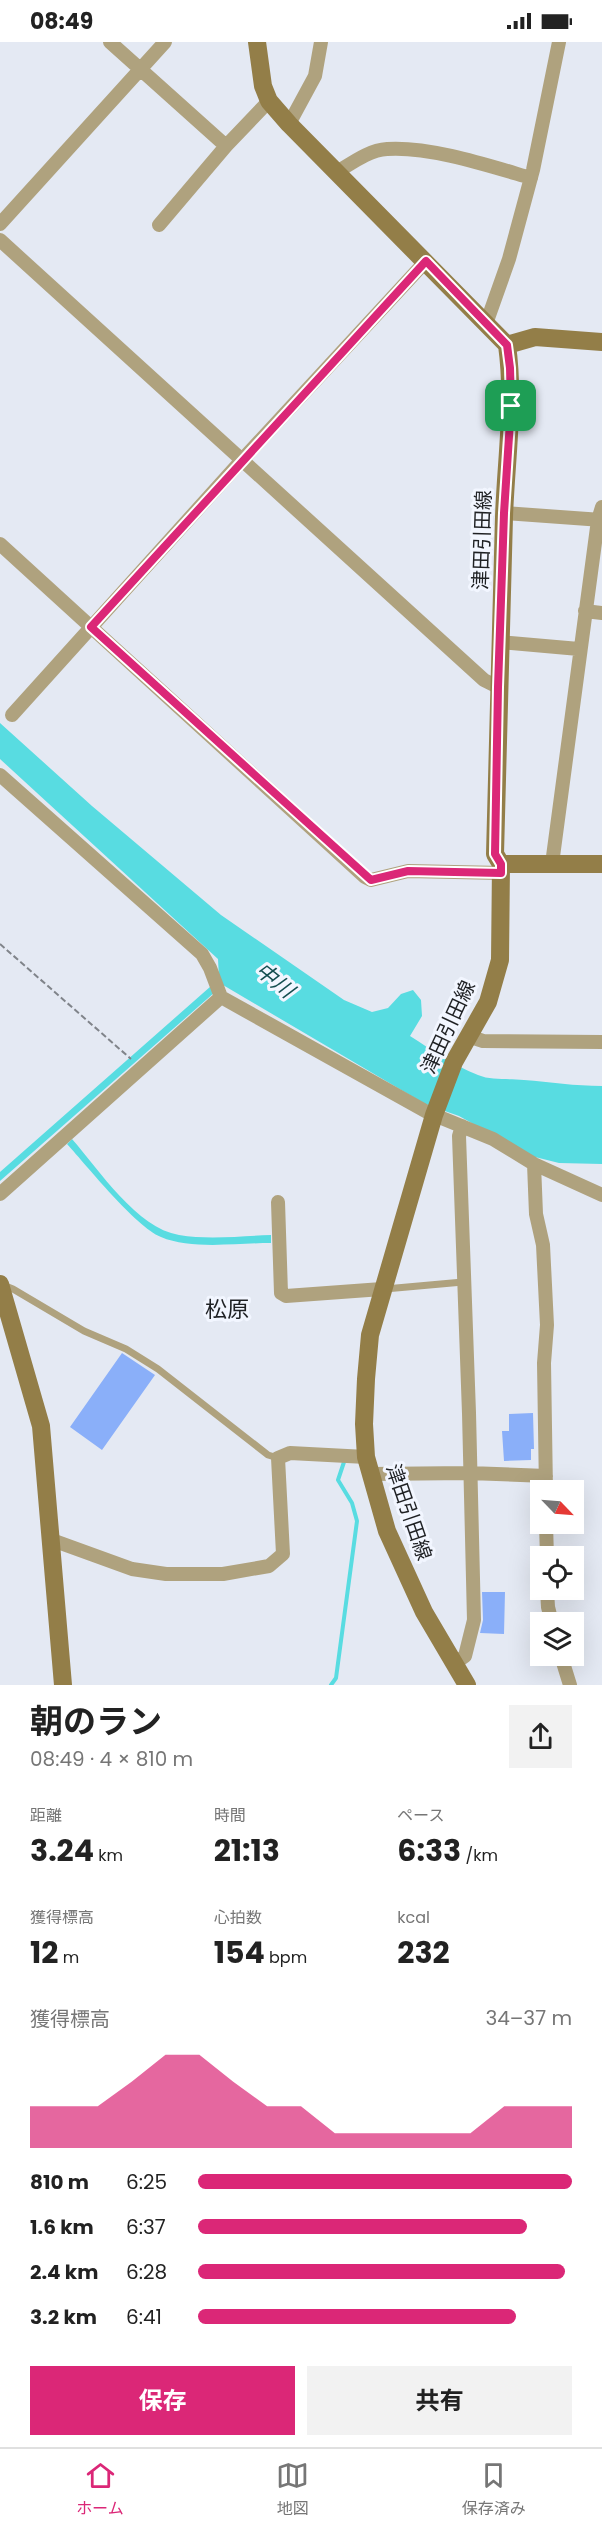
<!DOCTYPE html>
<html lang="ja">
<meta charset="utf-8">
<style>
body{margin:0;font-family:Poppins,"Noto Sans JP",sans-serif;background:#f2f2f2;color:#222;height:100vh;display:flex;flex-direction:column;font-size:22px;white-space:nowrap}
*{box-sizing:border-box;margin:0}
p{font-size:20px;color:#767676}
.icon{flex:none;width:33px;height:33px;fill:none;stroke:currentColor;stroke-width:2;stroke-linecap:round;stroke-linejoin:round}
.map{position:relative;height:1643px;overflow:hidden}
.drawer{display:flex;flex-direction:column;background:#fff;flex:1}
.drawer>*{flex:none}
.needle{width:39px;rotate:115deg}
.controls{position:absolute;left:530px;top:1438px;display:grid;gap:12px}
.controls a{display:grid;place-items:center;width:54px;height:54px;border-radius:0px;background:#fff;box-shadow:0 6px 24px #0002;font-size:30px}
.pin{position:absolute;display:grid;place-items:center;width:51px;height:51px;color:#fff;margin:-26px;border-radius:12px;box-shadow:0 3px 9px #0006}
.round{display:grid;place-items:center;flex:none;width:63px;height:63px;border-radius:0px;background:#f2f2f2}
.headline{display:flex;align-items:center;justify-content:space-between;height:102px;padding:0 30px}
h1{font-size:33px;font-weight:700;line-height:45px}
.figures{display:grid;grid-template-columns:repeat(3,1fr);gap:9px;height:102px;padding:6px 30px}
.figures div{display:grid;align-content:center}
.figures b{font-size:30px;font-weight:700}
.figures small{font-size:16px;font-weight:400}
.figures p{font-size:16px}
.chart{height:168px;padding:12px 30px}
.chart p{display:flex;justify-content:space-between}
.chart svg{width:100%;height:108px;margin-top:6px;fill:#db2777;opacity:.7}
.button{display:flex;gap:12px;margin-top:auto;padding:12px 30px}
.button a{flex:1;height:69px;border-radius:0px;background:#db2777;color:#fff;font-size:24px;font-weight:700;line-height:69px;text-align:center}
.button a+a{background:#f2f2f2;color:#222}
ul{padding:0 30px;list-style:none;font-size:20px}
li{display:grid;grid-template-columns:96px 72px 1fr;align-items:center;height:45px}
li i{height:15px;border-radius:8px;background:#db2777}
.status{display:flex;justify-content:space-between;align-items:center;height:42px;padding:0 30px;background:#fff;direction:ltr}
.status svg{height:16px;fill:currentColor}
.dock{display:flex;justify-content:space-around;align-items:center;height:84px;border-top:2px solid #e0e0e0;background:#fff;font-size:16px;color:#767676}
.dock a{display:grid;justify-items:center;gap:3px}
.dock .active{color:#db2777}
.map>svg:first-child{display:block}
</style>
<div class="status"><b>08:49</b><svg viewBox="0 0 49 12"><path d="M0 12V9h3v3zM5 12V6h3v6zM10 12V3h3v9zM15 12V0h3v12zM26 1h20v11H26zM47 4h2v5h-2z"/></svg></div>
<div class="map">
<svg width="602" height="1643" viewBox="0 0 602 1643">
<rect width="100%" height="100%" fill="#e4e9f3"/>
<path fill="#58dce1" d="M0,681l92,83 129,109 123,85 28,12 16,-4 13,-14 12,-4 8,10 1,16 -12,20c22,14 44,30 68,39 14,6 31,3 46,5 26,2 51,6 78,6v78l-43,-1 -28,-7 -72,-40 -34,-12 -202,-119 -223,196v-9l219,-193 -1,-20 -218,-200z
M72,1097c27,31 65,89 107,96 30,5 62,1 92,0v8c-33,0 -80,7 -110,-6 -26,-11 -73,-70 -94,-93z"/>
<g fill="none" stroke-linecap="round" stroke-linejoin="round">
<path stroke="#58dce1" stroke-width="4" d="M331,1643l5,-7 21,-157 -5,-18 -14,-23 6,-18"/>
</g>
<path fill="#8aaff9" d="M122,1311l33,22 -53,75 -32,-23z
M533,1371l1,36h-3v11l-27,1 -2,-30h7v-17z
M482,1550h23l-1,42 -24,-1 3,-13z"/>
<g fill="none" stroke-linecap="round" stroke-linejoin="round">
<path stroke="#80848a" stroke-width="2" stroke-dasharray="6 3" stroke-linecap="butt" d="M0,902l131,115"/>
<path stroke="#afa27e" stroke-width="7" d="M3,1243l10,4 71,42 42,18 32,20 110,86 10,3
M385,1247l78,-7"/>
<path stroke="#afa27e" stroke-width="14" d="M110,0l116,104
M289,82l26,-48 6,-34
M337,130c15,-9 32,-22 50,-23 43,-3 103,17 144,29
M0,182l165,-182
M159,183l67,-79 43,-45
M0,198l484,440 14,7
M486,282l23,-65 24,-89 26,-128
M504,471l98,7
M0,502l365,333 6,3 37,-9 93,2
M585,569l17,2
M500,600l79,7
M12,673l230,-255 184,-199
M0,733l202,179 8,14 11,29 206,115 66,27 41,25 68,31
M552,822l46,-344 4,-13
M468,994l15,5 119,1
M534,1122l2,50 7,31 4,80 -3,38 2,128
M0,1152l221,-197
M278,1160l3,91 5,3 96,-7
M371,1432l98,-1 77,3
M546,1482l1,33
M52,1498l80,29 34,5h57l46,-8 14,-12 -5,-96 12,-5 76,4
M547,1548l1,17 4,16
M561,1614l9,29
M455,1621l10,-7 9,-36 -5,-207 -10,-277 3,-10"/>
<path stroke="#937e48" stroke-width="18" d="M257,0l6,44 6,15 20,23 218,221
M507,303l28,-8 67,5
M501,822h101
M0,1242l41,142 22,259
M467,1643l-43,-73 -37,-81 -21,-74 -2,-33 2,-45 4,-44 64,-220 20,-53 34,-60 12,-42 1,-96 -6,-10c2,-112 6,-224 9,-337 2,-58 11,-114 3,-172"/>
</g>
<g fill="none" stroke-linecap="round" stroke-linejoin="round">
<defs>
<path id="route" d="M426,219l81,84 3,23 1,38 -7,107 -6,174 -3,167 6,10v9l-93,-2 -37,9 -280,-253z"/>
</defs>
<use href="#route" stroke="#fff" stroke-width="12"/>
<use href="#route" stroke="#db2777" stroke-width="8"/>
</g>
<g text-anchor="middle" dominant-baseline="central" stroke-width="6" stroke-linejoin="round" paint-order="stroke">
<g font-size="20" fill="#1f2124" stroke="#f2f6ff">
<text transform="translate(482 498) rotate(-88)">津田引田線</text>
<text transform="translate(448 985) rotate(-65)">津田引田線</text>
<text transform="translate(409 1470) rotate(71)">津田引田線</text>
</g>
<g font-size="21" font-style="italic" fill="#144e50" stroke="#f2f6ff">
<text transform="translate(275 938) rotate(39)">中川</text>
</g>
<g font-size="22" fill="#1f2124" stroke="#f2f6ff">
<text x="227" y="1267">松原</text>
</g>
</g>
</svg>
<div class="controls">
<a><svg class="needle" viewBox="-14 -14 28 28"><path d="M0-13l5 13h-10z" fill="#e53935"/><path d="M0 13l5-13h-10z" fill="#767676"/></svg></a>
<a><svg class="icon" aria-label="locate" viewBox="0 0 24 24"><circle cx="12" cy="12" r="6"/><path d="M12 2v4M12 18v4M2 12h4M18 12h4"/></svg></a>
<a><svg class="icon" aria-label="layers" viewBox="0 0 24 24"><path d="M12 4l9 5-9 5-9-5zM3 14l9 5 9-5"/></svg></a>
</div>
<div class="pin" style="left:511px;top:364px;background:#1e9e55"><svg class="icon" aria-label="arrive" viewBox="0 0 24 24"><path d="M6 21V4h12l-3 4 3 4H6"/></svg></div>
</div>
<section class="drawer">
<div class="headline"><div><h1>朝のラン</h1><p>08:49 · 4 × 810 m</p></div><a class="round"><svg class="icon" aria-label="share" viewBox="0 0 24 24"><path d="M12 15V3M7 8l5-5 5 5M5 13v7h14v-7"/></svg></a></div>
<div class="figures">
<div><p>距離</p><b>3.24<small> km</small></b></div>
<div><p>時間</p><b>21:13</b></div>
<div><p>ペース</p><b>6:33<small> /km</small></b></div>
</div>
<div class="figures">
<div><p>獲得標高</p><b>12<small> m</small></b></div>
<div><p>心拍数</p><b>154<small> bpm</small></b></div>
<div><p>kcal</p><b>232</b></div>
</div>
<div class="chart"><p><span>獲得標高</span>34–37 m</p>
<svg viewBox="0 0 160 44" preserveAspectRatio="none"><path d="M0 44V27L10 27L20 27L30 17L40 6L50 6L60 17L70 27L80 27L90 38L100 38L110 38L120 38L130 38L140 27L150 27L160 27V44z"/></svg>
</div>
<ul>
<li><b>810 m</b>6:25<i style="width:100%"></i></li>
<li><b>1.6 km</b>6:37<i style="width:88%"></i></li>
<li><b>2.4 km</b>6:28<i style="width:98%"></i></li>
<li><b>3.2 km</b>6:41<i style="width:85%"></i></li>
</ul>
<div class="button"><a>保存</a><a>共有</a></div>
</section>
<nav class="dock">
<a class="active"><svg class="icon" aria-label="home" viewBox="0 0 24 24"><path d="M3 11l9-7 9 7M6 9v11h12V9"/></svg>ホーム</a>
<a><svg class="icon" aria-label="map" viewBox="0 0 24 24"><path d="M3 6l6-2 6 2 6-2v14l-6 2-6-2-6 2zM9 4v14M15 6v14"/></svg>地図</a>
<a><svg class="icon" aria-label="saved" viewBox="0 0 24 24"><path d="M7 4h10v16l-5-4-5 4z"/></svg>保存済み</a>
</nav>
